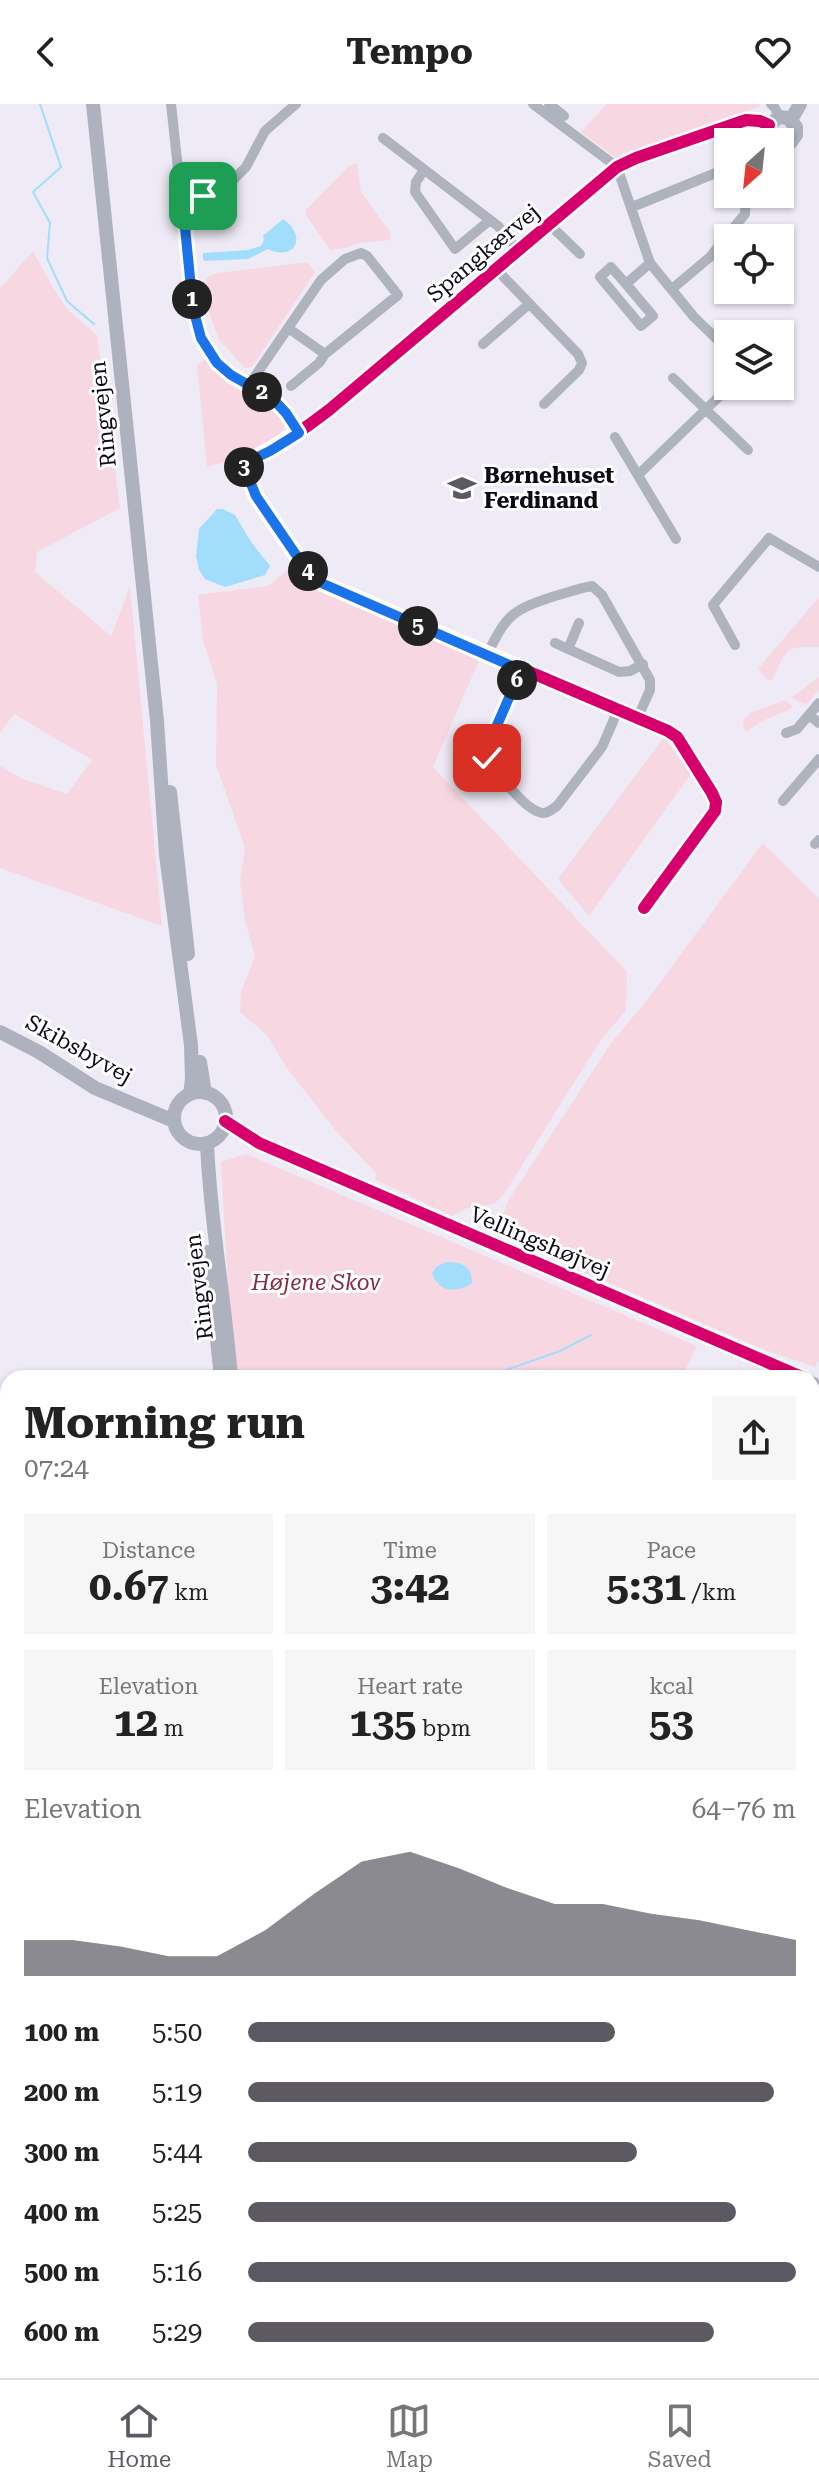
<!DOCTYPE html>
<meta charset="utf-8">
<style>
body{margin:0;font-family:"Roboto Serif",serif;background:#f6f6f6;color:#222;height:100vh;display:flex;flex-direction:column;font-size:30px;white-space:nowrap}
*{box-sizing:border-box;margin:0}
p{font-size:26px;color:#767676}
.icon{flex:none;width:44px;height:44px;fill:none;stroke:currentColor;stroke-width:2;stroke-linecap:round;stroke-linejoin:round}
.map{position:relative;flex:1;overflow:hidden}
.drawer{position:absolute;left:0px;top:1266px;width:820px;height:1008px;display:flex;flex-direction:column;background:#fff;border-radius:24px 24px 0 0;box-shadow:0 2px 6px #0004}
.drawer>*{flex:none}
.needle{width:52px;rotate:207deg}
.fabs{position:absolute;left:714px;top:24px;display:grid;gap:16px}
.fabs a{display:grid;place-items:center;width:80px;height:80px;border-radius:0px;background:#fff;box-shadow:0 2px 6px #0004;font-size:40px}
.pin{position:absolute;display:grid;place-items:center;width:68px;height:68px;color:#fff;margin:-34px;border-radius:16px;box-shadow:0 4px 12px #0006}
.km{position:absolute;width:40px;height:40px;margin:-20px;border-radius:50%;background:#222;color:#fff;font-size:22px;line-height:40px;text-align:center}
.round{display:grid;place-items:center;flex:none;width:84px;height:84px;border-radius:0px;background:#f6f6f6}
.overview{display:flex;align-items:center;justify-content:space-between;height:136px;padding:0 24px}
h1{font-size:44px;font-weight:700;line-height:60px}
.figures{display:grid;grid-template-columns:repeat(3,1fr);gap:12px;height:136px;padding:8px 24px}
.figures div{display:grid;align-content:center;border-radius:0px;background:#f6f6f6;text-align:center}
.figures b{font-size:40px;font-weight:700}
.figures small{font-size:22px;font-weight:400}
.figures p{font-size:22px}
.chart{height:224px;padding:16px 24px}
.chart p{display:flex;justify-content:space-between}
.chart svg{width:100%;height:144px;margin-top:8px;fill:#5c5963;opacity:.7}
ul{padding:0 24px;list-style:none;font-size:26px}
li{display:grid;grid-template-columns:128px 96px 1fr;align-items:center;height:60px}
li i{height:20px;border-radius:10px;background:#5c5963}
header{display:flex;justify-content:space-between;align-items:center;height:104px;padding:0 24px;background:#fff;font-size:36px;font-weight:700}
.tab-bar{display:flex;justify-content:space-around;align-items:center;height:112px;border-top:2px solid #e0e0e0;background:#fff;font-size:22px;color:#767676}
.tab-bar a{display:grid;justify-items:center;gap:4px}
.tab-bar .selected{color:#5c5963}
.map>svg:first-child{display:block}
</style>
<header><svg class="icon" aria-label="back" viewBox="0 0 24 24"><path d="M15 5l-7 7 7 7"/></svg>Tempo<svg class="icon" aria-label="heart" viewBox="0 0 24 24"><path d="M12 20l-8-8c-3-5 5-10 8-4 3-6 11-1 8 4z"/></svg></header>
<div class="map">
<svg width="819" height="2274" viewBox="0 0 819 2274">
<rect width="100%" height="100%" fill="#efebf6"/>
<path fill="#f7d7e1" d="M607,0h151l3,2 -112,38 -33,14 -35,-26z
M357,59l4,29 30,41 -1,7 -30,3 -14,5 -16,2 -24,-35v-5l42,-43z
M33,147l19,35 16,24 29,25 23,173 -83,44 -2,20 76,64 19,-49 32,339 -162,-58v-102l23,13 44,15 25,-34 -78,-46 -14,19v-445z
M307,158l8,10 -63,95 -7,1 -26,-28 -13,-36v-26l11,-5z
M206,255l21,24 42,24 16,18c-8,21 -57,36 -78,42l-10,-102z
M290,464l38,27 152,63 -47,109 194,205 -1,39 -25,29 -97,154 -10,10 -27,4 -15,8 -76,-36v-7l-40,-42 -50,-64 -20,-33 -26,-22 1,-20 14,-36 -10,-35 -5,-40 5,-33 -29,-83 1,-81 -14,-44 -5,-45 70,-9z
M819,493v50c-37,-1 -31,3 -47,33h-4l-10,-11z
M819,573v13l-13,15 -13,-6 -1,-2z
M785,596l7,6 -1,3 -29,12 -15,11 -3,-3 -1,-9 9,-8z
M664,633l27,37 -102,142 -31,-37z
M763,739l56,56v461l-4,7 -55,-19 -265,-114 13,-33 103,-158 33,-39z
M246,1050l451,192 -16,32h-89c-13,-13 -26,-5 -42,0h-317l-12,-216z
M0,1432l8,3v405l-8,-1z
M812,1464l7,1v264l-7,-2z
M812,1737l7,2v137l-7,3z
M812,2137l7,3v134h-57l3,-8h47z
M269,2266h467l-3,8h-467z"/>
<path fill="#a3ddfc" d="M283,115c25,17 12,43 -15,30l-20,10 -43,2 -2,-2v-6l45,-3 13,-4 3,-6 -1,-4z
M217,405h6l12,6 16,27 19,24 -5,9 -40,12 -20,-8 -6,-9 -3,-14 3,-27z
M446,1158c16,0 26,4 26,21 -15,11 -34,9 -40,-10l4,-6z"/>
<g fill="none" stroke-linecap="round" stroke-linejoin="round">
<path stroke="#a3ddfc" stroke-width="2" d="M40,0l21,63 -28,25 17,31 -3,35 20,43 27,23
M483,1274l77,-27 31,-16
M0,1434l8,4"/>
<path stroke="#afb3bd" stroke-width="10" d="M171,0l22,204c5,27 17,53 41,68 12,8 27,13 38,22 12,10 19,23 27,35l-29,18 -27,13 13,32 49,72 14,14 349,149 9,6 35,56 4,9 -1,9 -71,97
M533,0l84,63 33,96 44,54 34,33
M549,0l15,12
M771,0l4,4 4,9
M383,34l115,88 20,24
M424,66l-8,12 -1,10 40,57 35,-29
M182,93l31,-4 18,-11 15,-15 19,-36 31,-27
M632,103l96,-39
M549,120l31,30
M496,165l82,85 4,9 -3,7 -35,34
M626,180l-15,-17 -11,10 41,49 12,-10 -27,-32 24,-21
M672,185l38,-32 35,-43 1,-20
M483,240l46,-40
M673,274l75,72
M249,281l72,-105 24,-21 16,-6 6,3 31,39 -73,59 -37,-26
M291,282l28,-23 6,-9
M615,333l61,102
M638,371l92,-89
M555,539l64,29 11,-1 13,-7
M735,541l-22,-40 56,-67 50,29
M568,545l11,-26
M487,551c20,-41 25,-45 68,-59 12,-3 24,-8 37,-10l10,9 48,85v10l-13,29
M521,566l-33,76 -2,7 4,13c12,11 34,42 49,46 7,3 12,-2 18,-6l45,-59 16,-37
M809,611l10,8
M786,629l11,-4 22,-26
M783,697l36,-42
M815,740l4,-4
M812,1282l2,-4
M812,1314l7,3
M812,1444h7
M0,1846l8,2
M812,1888l7,-2
M812,2054l7,3"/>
<path stroke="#aeb2be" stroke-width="14" d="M93,0l64,617 9,134 25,190 1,34 -2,15
M791,16l9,-16
M774,38l-6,-9 1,-8 10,-8 9,1 8,9v8l-5,7 -11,3
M299,329l318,-266 19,-9 110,-38 14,1 9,4
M170,688l18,162
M0,928l39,20 56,36 79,33
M200,958l5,31
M174 1014a26 26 0 1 1 52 0a26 26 0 1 1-52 0Z
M225,1017l34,22 545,235
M207,1039c3,79 18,156 24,235
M208,1148l13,126
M812,2105l7,-16
M0,2213l8,-13
M745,2274l3,-8"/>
<defs>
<path id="cycleway" d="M644,804l71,-97 1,-9 -4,-9 -35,-56 -9,-6 -349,-149 -14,-14 -49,-72 -13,-32c32,-15 59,-33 86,-54l288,-243 19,-9 110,-38 14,1 9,4
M225,1017l34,22 545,235"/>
</defs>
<use href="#cycleway" stroke="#fff" stroke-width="17"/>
<use href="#cycleway" stroke="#d6006c" stroke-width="12"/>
</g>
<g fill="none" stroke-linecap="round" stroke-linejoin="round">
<defs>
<path id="route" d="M203,92l-21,1 11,111 8,30 16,25 14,12 42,24 13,14 13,20 -29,18 -27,13 13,32 49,72 14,14 202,88 -33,76 -1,12"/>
</defs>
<use href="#route" stroke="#fff" stroke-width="16"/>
<use href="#route" stroke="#1a73e8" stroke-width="10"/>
</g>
<defs>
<symbol id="school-bare" viewBox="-9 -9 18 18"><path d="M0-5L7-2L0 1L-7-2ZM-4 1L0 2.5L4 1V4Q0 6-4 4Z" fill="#5c5963" stroke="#fff" stroke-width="2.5" paint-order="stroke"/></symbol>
</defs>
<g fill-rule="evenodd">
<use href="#school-bare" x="442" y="364" width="40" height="40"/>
</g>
<g text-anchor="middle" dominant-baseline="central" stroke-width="6" stroke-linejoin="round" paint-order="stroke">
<g font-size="22" fill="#0d0a14" stroke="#fff">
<text transform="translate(483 149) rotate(-40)">Spangkærvej</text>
<text transform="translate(103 310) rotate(-96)">Ringvejen</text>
<text transform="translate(79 945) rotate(29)">Skibsbyvej</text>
<text transform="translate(540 1138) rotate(23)">Vellingshøjvej</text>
<text transform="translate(199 1183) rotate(-97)">Ringvejen</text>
</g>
<g font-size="22" font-weight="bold" fill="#0d0a14" stroke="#fff" text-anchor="start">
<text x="484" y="371">Børnehuset<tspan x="484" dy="25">Ferdinand</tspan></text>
</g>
<g font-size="22" font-style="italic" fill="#882943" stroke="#fff">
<text x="316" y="1178">Højene Skov</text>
</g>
</g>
</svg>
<div class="fabs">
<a><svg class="needle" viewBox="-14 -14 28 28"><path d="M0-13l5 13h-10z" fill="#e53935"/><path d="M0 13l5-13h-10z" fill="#767676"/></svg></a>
<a><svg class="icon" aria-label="locate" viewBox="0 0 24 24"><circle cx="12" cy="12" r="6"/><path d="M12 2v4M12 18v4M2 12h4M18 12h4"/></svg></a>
<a><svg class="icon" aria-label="layers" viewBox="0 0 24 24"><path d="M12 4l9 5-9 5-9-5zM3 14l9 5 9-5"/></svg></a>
</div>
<div class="pin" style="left:203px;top:92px;background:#1e9e55"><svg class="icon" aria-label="arrive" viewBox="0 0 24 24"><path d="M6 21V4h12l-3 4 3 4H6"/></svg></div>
<div class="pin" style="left:487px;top:654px;background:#d93025"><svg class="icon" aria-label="check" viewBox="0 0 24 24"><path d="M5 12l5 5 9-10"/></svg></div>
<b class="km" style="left:192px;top:195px">1</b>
<b class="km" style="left:262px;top:288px">2</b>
<b class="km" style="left:244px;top:363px">3</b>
<b class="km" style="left:308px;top:467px">4</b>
<b class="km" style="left:418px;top:522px">5</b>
<b class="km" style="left:517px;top:576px">6</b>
<section class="drawer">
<div class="overview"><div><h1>Morning run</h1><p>07:24</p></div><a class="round"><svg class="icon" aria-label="share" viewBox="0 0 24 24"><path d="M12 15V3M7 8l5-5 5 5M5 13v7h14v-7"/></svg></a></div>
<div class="figures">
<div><p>Distance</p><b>0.67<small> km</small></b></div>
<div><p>Time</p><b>3:42</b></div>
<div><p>Pace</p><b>5:31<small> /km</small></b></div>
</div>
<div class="figures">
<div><p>Elevation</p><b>12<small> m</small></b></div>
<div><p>Heart rate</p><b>135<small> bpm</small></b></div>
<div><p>kcal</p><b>53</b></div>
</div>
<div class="chart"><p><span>Elevation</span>64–76 m</p>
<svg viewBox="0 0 160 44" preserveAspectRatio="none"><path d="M0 44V33L10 33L20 35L30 38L40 38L50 30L60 19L70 9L80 6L90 11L100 17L110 22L120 22L130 25L140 27L150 30L160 33V44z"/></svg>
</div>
<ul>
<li><b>100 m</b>5:50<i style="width:67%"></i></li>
<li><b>200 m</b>5:19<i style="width:96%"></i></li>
<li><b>300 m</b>5:44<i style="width:71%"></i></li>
<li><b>400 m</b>5:25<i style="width:89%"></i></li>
<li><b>500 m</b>5:16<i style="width:100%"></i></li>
<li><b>600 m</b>5:29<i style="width:85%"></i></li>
</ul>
</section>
</div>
<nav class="tab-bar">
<a class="selected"><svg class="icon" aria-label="home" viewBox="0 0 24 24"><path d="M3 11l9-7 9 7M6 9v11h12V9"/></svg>Home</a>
<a><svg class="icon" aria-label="map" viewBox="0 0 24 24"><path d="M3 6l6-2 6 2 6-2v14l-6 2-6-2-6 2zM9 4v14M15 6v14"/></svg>Map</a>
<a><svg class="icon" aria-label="saved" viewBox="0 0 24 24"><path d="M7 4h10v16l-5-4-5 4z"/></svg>Saved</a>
</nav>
